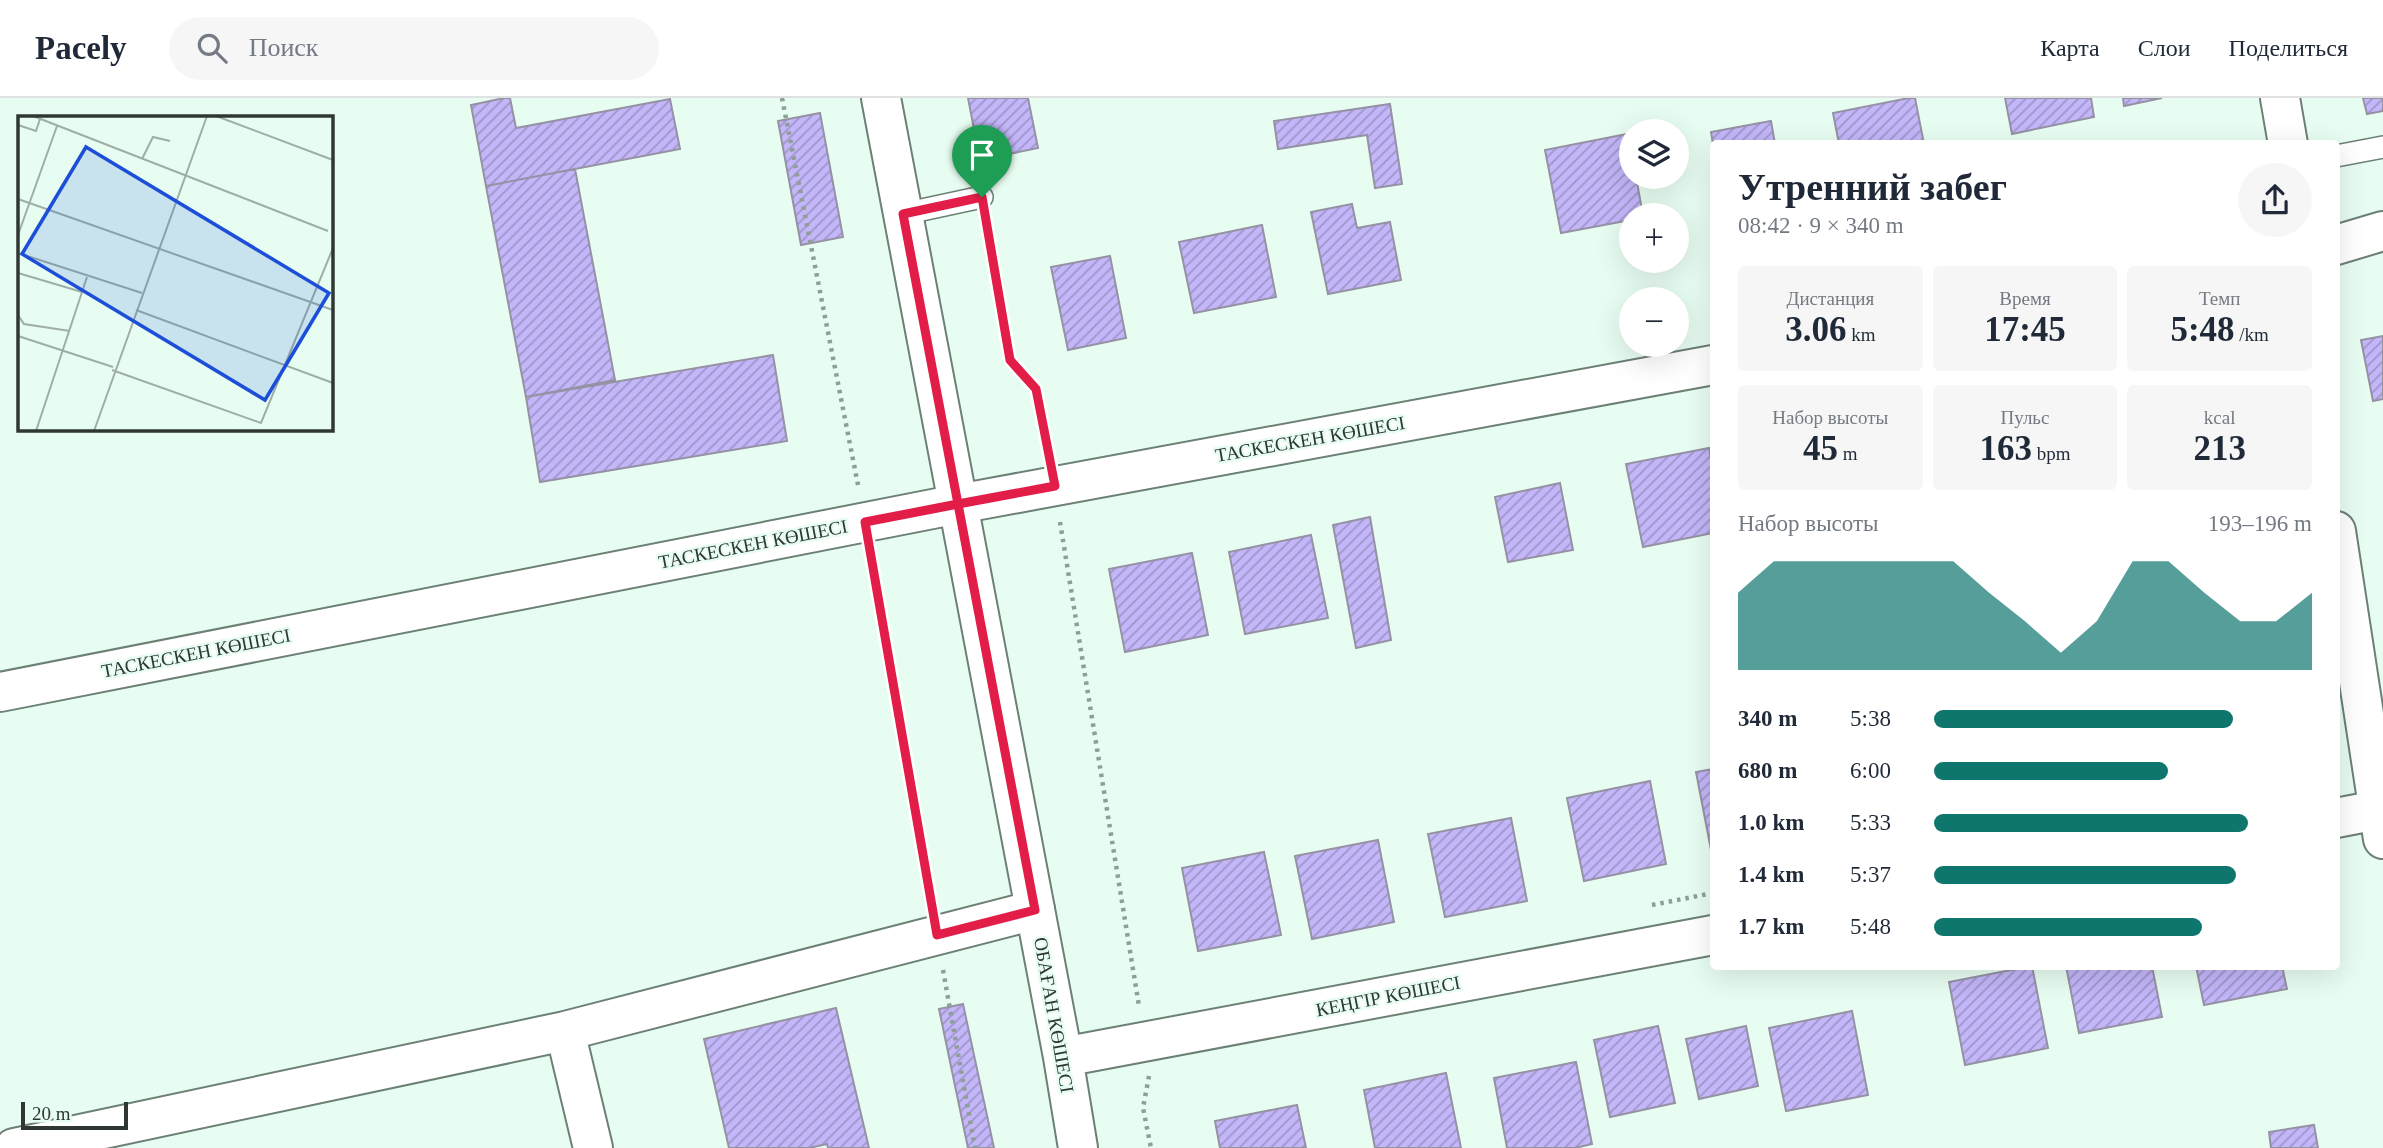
<!DOCTYPE html>
<html lang="ru">
<meta charset="utf-8">
<style>
body{margin:0;font-family:Georgia,serif;background:#f6f6f7;color:#1f2937;height:100vh;display:flex;flex-direction:column;font-size:26px;white-space:nowrap}
*{box-sizing:border-box;margin:0}
p{font-size:23px;color:#747a83}
.icon{flex:none;width:38px;height:38px;fill:none;stroke:currentColor;stroke-width:2;stroke-linecap:round;stroke-linejoin:round}
.map{position:relative;flex:1;overflow:hidden}
.panel{position:absolute;left:1710px;top:42px;width:630px;height:830px;display:flex;flex-direction:column;background:#fff;border-radius:7px;box-shadow:0 7px 28px #0002}
.panel>*{flex:none}
.buttons{position:absolute;left:1619px;top:21px;display:grid;gap:14px}
.buttons a{display:grid;place-items:center;width:70px;height:70px;border-radius:50%;background:#fff;box-shadow:0 7px 28px #0002;font-size:35px}
.scale{position:absolute;left:21px;bottom:18px;width:107px;box-sizing:border-box;padding-left:7px;border:4px solid #2f3733;border-top:0;font-size:19px;line-height:24px;white-space:nowrap;color:#2f3733;-webkit-text-stroke:5px #e8fdf2;paint-order:stroke}
.pin{position:absolute;display:grid;place-items:center;width:60px;height:60px;color:#fff;margin:-72px -30px;border-radius:50% 50% 50% 0;rotate:-45deg;box-shadow:0 0 7px #0007}
.pin .icon{rotate:45deg}
.round{display:grid;place-items:center;flex:none;width:74px;height:74px;border-radius:37px;background:#f6f6f7}
.head{display:flex;align-items:center;justify-content:space-between;height:119px;padding:0 28px}
h1{font-size:38px;font-weight:800;line-height:52px}
.metrics{display:grid;grid-template-columns:repeat(3,1fr);gap:10px;height:119px;padding:7px 28px}
.metrics div{display:grid;align-content:center;border-radius:7px;background:#f6f6f7;text-align:center}
.metrics b{font-size:35px;font-weight:800}
.metrics small{font-size:19px;font-weight:400}
.metrics p{font-size:19px}
.chart{height:196px;padding:14px 28px}
.chart p{display:flex;justify-content:space-between}
.chart svg{width:100%;height:126px;margin-top:7px;fill:#0f766e;opacity:.7}
ul{padding:0 28px;list-style:none;font-size:23px}
li{display:grid;grid-template-columns:112px 84px 1fr;align-items:center;height:52px}
li i{height:18px;border-radius:9px;background:#0f766e}
header{display:flex;align-items:center;gap:42px;box-sizing:border-box;height:98px;padding:0 35px;background:#fff;border-bottom:2px solid #e0e1e3}
header strong{font-size:33px}
nav{display:flex;gap:38px;margin-inline-start:auto;font-size:24px}
.search{width:490px;height:63px;background:#f6f6f7;display:flex;align-items:center;gap:18px;box-sizing:border-box;padding:0 24px;border-radius:38px;color:#747a83;font-size:26px}
.map>svg:first-child{display:block}
</style>
<header>
<strong>Pacely</strong>
<div class="search"><svg class="icon" aria-label="search" viewBox="0 0 24 24"><circle cx="10" cy="10" r="6"/><path d="M15 15l6 6"/></svg>Поиск</div>
<nav><a>Карта</a><a>Слои</a><a>Поделиться</a></nav>
</header>
<div class="map">
<svg width="2383" height="1050" viewBox="0 0 2383 1050">
<defs>
<pattern id="building-hatch" width="6" height="6" patternUnits="userSpaceOnUse" patternTransform="scale(1.75)"><rect width="6" height="6" fill="#c3b6f9"/><path d="M-1 1l2-2M0 6l6-6M5 7l2-2" fill="none" stroke="#9f95ca"/></pattern>
</defs>
<rect width="100%" height="100%" fill="#e8fdf2"/>
<path fill="url(#building-hatch)" stroke="#9592a4" stroke-width="2" d="M504,0h6l6,30 154,-29 10,50 -194,37 -15,-81z
M968,0h60l10,50 -58,12z
M1909,0h6l9,46h-85l-6,-31z
M2005,0h86l3,19 -82,17z
M2123,0h39l-38,8z
M2363,0h20v13l-16,3z
M1390,6l12,80 -27,4 -8,-53 -89,14 -4,-28z
M820,15l23,124 -42,8 -23,-124z
M1771,23l4,23h-62l-2,-12z
M1627,36l4,19v24h5l7,38h-12v5l-70,13 -16,-83z
M575,71l40,211 -89,17 -40,-211z
M1352,106l5,24 33,-6 11,58 -73,14 -17,-82z
M1262,127l14,72 -82,16 -15,-71z
M1110,158l16,82 -58,12 -17,-83z
M2383,238v63l-10,2 -12,-61z
M773,257l14,86 -247,41 -14,-85z
M1709,350l4,24v61l-70,14 -17,-83z
M1560,385l13,67 -65,12 -13,-65z
M1370,419l21,123 -35,8 -23,-123z
M1311,437l17,83 -83,16 -16,-82z
M1192,455l16,82 -83,17 -16,-83z
M1713,671v86h-1l-16,-83z
M1650,683l16,83 -82,17 -17,-83z
M1511,720l16,83 -82,16 -17,-83z
M1378,742l16,82 -82,17 -17,-83z
M1264,754l17,83 -83,16 -16,-83z
M2032,868l16,82 -83,17 -16,-83z
M2066,868h86l10,51 -83,16z
M2196,868h86l5,23 -83,16z
M963,906l31,144h-26l-29,-139z
M836,910l33,140h-41l-1,-4 -18,4h-80l-25,-109z
M1852,913l16,84 -82,16 -17,-83z
M1658,928l17,77 -65,14 -16,-77z
M1746,928l12,60 -59,13 -13,-60z
M1576,964l16,82 -17,4h-68l-13,-70z
M1446,975l15,75h-86l-11,-58z
M1297,1007l9,43h-86l-5,-27z
M2314,1027l4,23h-47l-2,-16z"/>
<g fill="none" stroke-linecap="round" stroke-linejoin="round">
<defs>
<path id="lane" d="M2336,58l47,-9
M903,116l79,-17"/>
<path id="street" d="M2280,0l8,46
M2336,147l47,-14
M2336,433l47,308
M0,594l958,-188 755,-139
M565,933l28,117
M14,1050l551,-117 470,-121"/>
<path id="secondary" d="M881,0l182,959 15,91
M2336,720l47,-9
M1063,959l650,-122"/>
</defs>
<use href="#lane" stroke="#6d8076" stroke-width="24"/>
<use href="#street" stroke="#6d8076" stroke-width="42"/>
<use href="#secondary" stroke="#6d8076" stroke-width="42"/>
<path stroke="#8f9e96" stroke-width="4.5" stroke-dasharray="3.5 5" stroke-linecap="butt" d="M782,0l76,387
M986,126l24,136 26,29 12,62
M1060,424l79,484
M872,461l58,340
M1652,807l61,-12
M943,872l32,178
M1149,978l-6,32 8,40"/>
<use href="#lane" stroke="#fff" stroke-width="21"/>
<use href="#street" stroke="#fff" stroke-width="38"/>
<use href="#secondary" stroke="#fff" stroke-width="38"/>
</g>
<g fill="none" stroke-linecap="round" stroke-linejoin="round">
<defs>
<path id="route" d="M982,99l-79,17 55,290 -93,18 72,413 98,-25 -77,-406 97,-18 -19,-97 -26,-29 -28,-163"/>
</defs>
<use href="#route" stroke="#fff" stroke-width="14"/>
<use href="#route" stroke="#e11d48" stroke-width="9"/>
</g>
<g text-anchor="middle" dominant-baseline="central" stroke-width="5" stroke-linejoin="round" paint-order="stroke">
<g font-size="19" fill="#2f3733" stroke="#e8fdf2">
<text transform="translate(1310 341) rotate(-10)">ТАСКЕСКЕН КӨШЕСІ</text>
<text transform="translate(753 446) rotate(-11)">ТАСКЕСКЕН КӨШЕСІ</text>
<text transform="translate(196 555) rotate(-11)">ТАСКЕСКЕН КӨШЕСІ</text>
<text transform="translate(1388 898) rotate(-11)">КЕҢГІР КӨШЕСІ</text>
<text transform="translate(1054 917) rotate(80)">ОБАҒАН КӨШЕСІ</text>
</g>
</g>
<g transform="translate(18 18)">
<rect width="315" height="315" fill="#e8fdf2"/>
<path fill="none" stroke="#9eaea6" stroke-width="2" d="M15,0l295,115M198,0l117,44M0,9l18,6 4,-12M124,43l11,-22 17,4M0,83l315,111M0,119l39,-109M0,137l124,40M0,157l64,19M118,194l197,73M0,199l6,9 46,7M0,220l95,31M94,254l149,53 72,-175M18,315l51,-154M76,315l113,-315"/>
<path fill="#1d4ed8" fill-opacity="0.15" stroke="#1d4ed8" stroke-width="3.5" d="M68,31l243,146 -64,107 -243,-146z"/>
<rect width="315" height="315" fill="none" stroke="#2f3733" stroke-width="3.5"/>
</g>
</svg>
<div class="buttons">
<a><svg class="icon" aria-label="layers" viewBox="0 0 24 24"><path d="M12 4l9 5-9 5-9-5zM3 14l9 5 9-5"/></svg></a>
<a>+</a>
<a>−</a>
</div>
<div class="scale">20 m</div>
<div class="pin" style="left:982px;top:99px;background:#1e9e55"><svg class="icon" aria-label="arrive" viewBox="0 0 24 24"><path d="M6 21V4h12l-3 4 3 4H6"/></svg></div>
<section class="panel">
<div class="head"><div><h1>Утренний забег</h1><p>08:42 · 9 × 340 m</p></div><a class="round"><svg class="icon" aria-label="share" viewBox="0 0 24 24"><path d="M12 15V3M7 8l5-5 5 5M5 13v7h14v-7"/></svg></a></div>
<div class="metrics">
<div><p>Дистанция</p><b>3.06<small> km</small></b></div>
<div><p>Время</p><b>17:45</b></div>
<div><p>Темп</p><b>5:48<small> /km</small></b></div>
</div>
<div class="metrics">
<div><p>Набор высоты</p><b>45<small> m</small></b></div>
<div><p>Пульс</p><b>163<small> bpm</small></b></div>
<div><p>kcal</p><b>213</b></div>
</div>
<div class="chart"><p><span>Набор высоты</span>193–196 m</p>
<svg viewBox="0 0 160 44" preserveAspectRatio="none"><path d="M0 44V17L10 6L20 6L30 6L40 6L50 6L60 6L70 17L80 27L90 38L100 27L110 6L120 6L130 17L140 27L150 27L160 17V44z"/></svg>
</div>
<ul>
<li><b>340 m</b>5:38<i style="width:79%"></i></li>
<li><b>680 m</b>6:00<i style="width:62%"></i></li>
<li><b>1.0 km</b>5:33<i style="width:83%"></i></li>
<li><b>1.4 km</b>5:37<i style="width:80%"></i></li>
<li><b>1.7 km</b>5:48<i style="width:71%"></i></li>
</ul>
</section>
</div>
